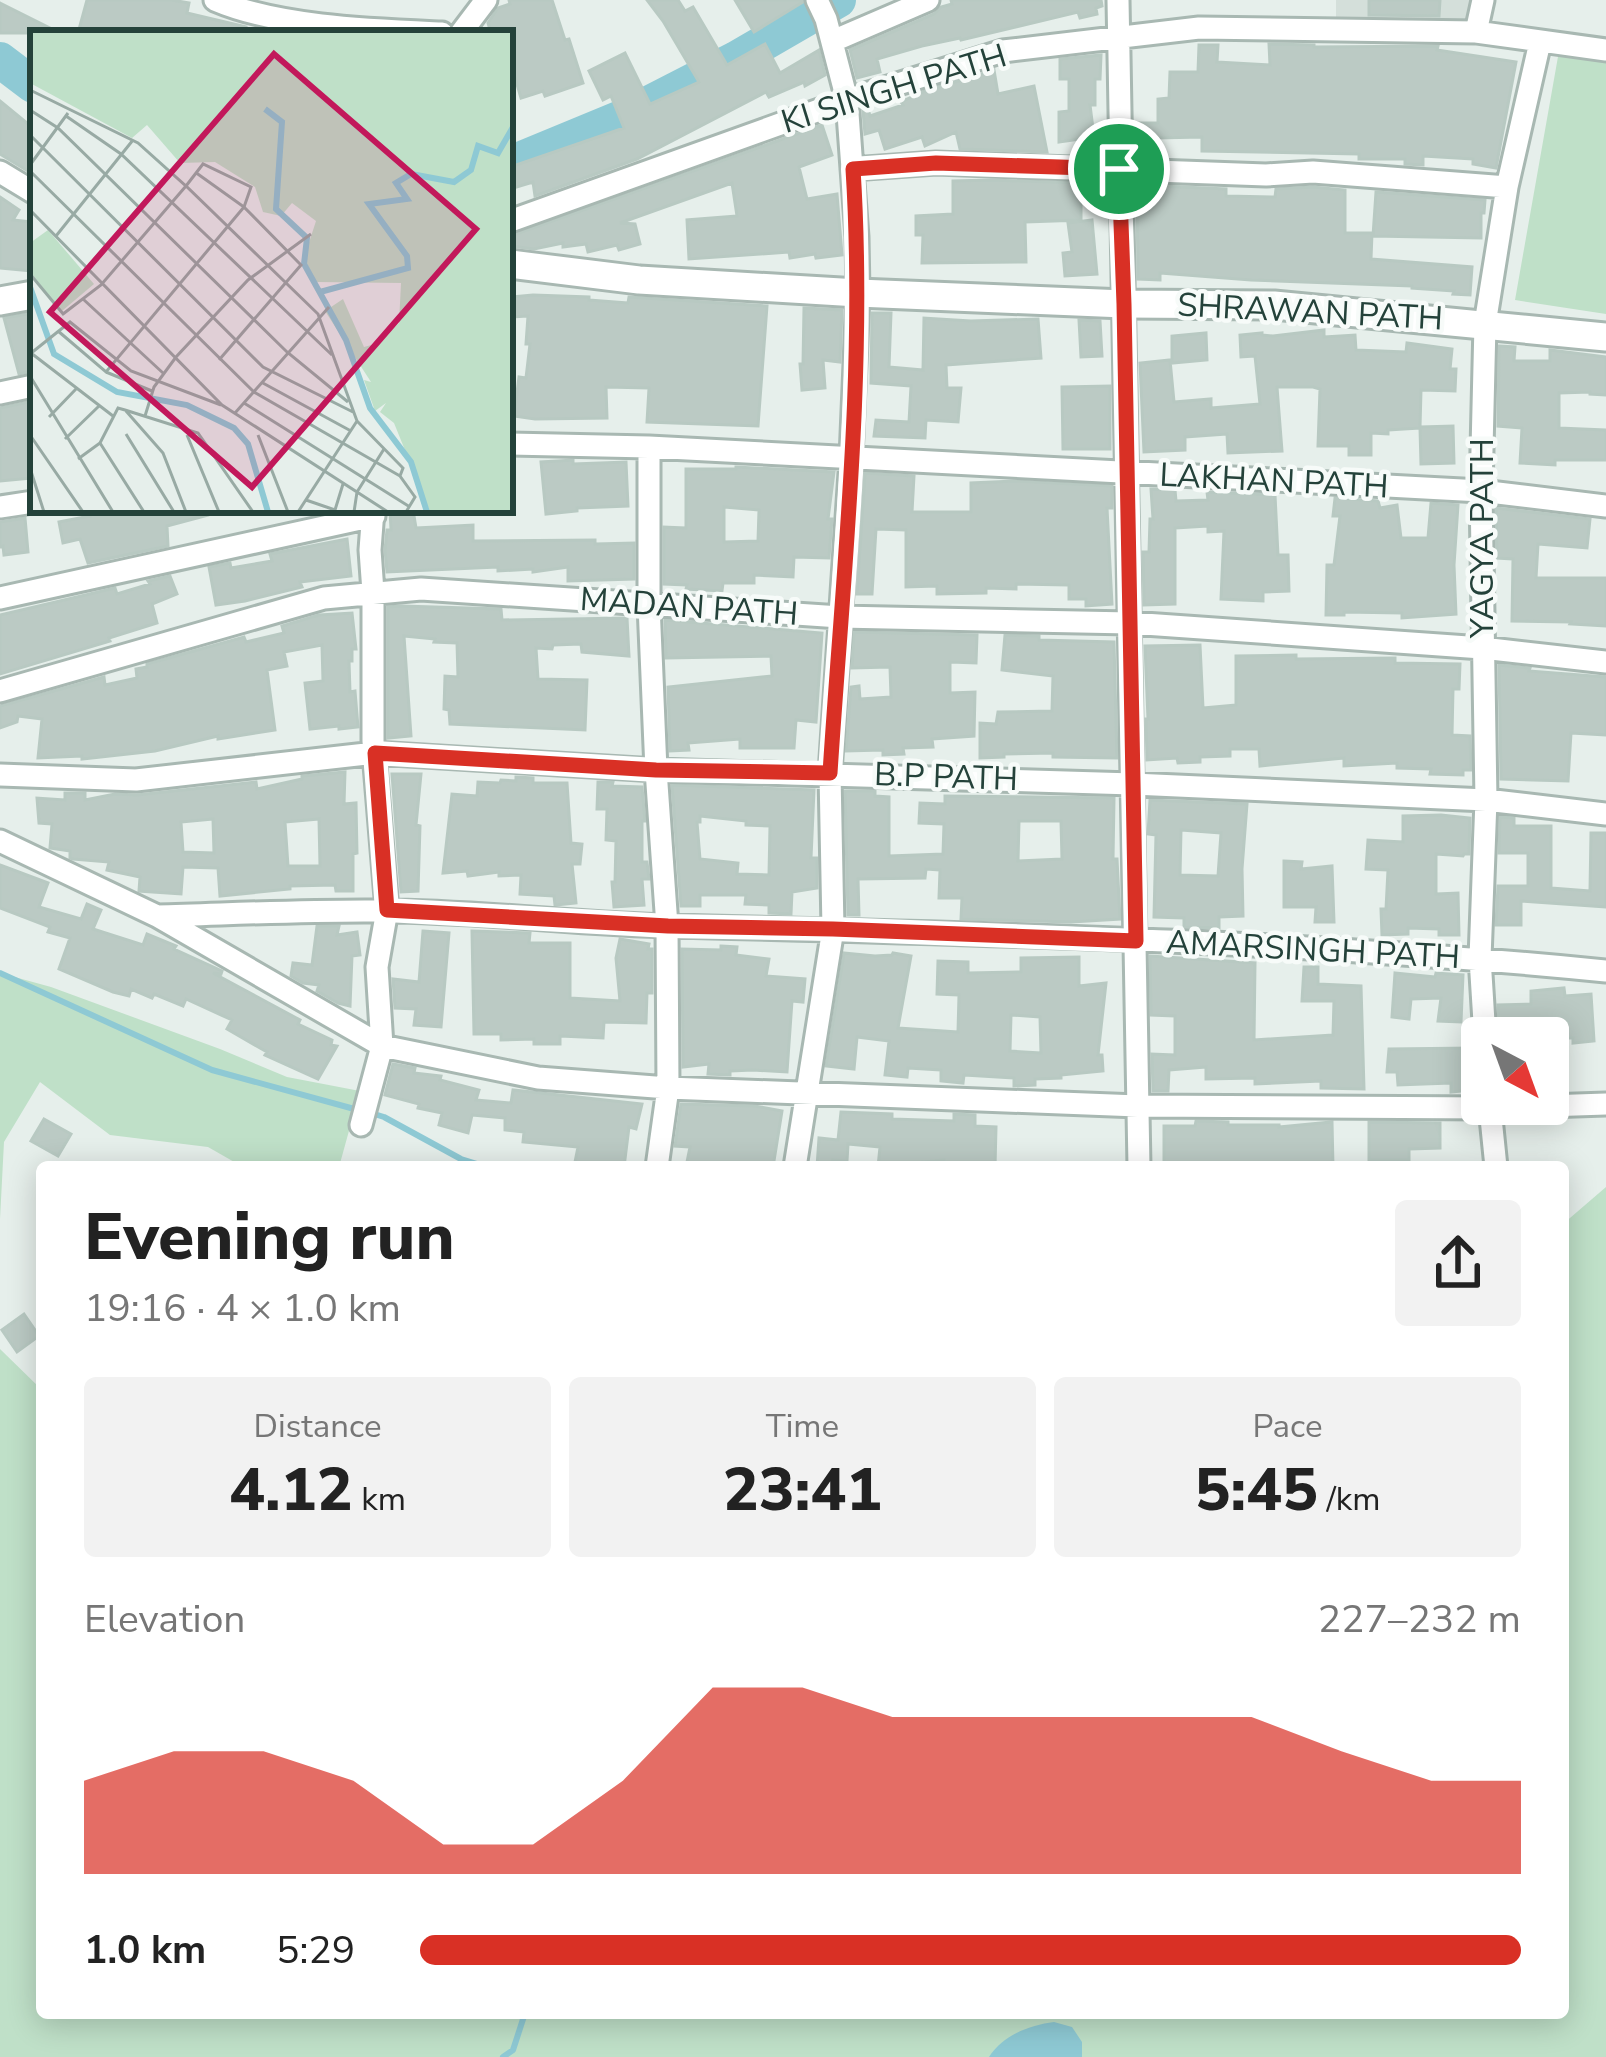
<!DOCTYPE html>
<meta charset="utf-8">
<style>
body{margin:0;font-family:"Nunito Sans",sans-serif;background:#f2f2f2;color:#222;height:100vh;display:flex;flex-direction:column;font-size:45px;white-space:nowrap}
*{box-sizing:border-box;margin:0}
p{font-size:39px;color:#767676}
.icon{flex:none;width:66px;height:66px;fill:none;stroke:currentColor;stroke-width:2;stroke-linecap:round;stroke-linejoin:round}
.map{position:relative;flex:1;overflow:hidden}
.panel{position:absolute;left:36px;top:1161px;width:1533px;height:858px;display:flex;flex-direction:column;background:#fff;border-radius:12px;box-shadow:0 6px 30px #0003}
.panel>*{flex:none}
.needle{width:78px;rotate:139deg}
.fabs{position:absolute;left:1461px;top:1017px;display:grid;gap:24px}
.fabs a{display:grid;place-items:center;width:108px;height:108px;border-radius:12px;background:#fff;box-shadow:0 6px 30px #0003;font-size:60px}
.pin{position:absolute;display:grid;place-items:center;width:102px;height:102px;color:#fff;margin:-51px;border:6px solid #fff;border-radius:50%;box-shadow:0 3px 12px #0007}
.round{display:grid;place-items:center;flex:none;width:126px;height:126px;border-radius:12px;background:#f2f2f2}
.headline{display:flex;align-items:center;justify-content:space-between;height:204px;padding:0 48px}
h1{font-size:66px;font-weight:800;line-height:90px}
.figures{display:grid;grid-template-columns:repeat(3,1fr);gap:18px;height:204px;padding:12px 48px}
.figures div{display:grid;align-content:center;border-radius:12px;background:#f2f2f2;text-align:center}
.figures b{font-size:60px;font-weight:800}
.figures small{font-size:33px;font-weight:400}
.figures p{font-size:33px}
.chart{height:336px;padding:24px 48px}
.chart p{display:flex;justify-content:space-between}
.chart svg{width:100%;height:216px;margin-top:12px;fill:#d93025;opacity:.7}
ul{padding:0 48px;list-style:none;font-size:39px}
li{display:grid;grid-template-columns:192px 144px 1fr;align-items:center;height:90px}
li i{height:30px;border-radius:15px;background:#d93025}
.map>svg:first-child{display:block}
</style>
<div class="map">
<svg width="1606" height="2057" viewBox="0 0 1606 2057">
<rect width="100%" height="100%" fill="#e6efeb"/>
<path fill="#d4dfda" d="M1336,0h147l-7,32 -140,-2z"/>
<path fill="#bfe0c8" d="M1559,51l47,6v257l-91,-14z
M0,973l51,14 169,62 67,28 73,14 -21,76h-96l-35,-20 -98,-12 -70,-53 -36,60 -4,77z
M1606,1187v870h-1606v-708l42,41v623h1521v-789z"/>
<path fill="#8ec9d4" d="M1054,2022l18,5 10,15v15h-93c13,-21 40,-32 65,-35z"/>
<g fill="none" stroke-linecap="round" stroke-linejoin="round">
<path stroke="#8ec9d4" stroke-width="6" d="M0,973l212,97 146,40
M371,1113l13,4 77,42 26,8
M503,2057l10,-7 12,-37"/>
<path stroke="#8ec9d4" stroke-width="36" d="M0,60l33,25
M510,164l109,-45 117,-60 102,-59"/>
</g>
<path fill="#bbcac4" stroke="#b8c9c2" stroke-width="3" fill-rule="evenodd" d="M87,0h85l17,3 -2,10 59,14 -1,6h-167z
M509,0h43l13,40 4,-1 14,44 -38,13 -2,-5 -22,7 -11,-38v-27h-19l-3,-10 10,-15 12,-4z
M647,0h31l7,11 8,-4 34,58 38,-21 15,29 39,-23 6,25 -20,11 -1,-4 -35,15 -3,-5 -129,67 -102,37 -2,-14 -23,7v-22l114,-39 -13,-32 -8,4 -14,-29 36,-18 25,51 49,-22 -36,-61z
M735,0h67l1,2 -49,30z
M951,0h150l1,6 -6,2 1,6 -17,4 -2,-6 -117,28 -1,-2 -38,8 -45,13 3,13 -23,6 -7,-28 84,-36 7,-7 11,-3z
M1369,0h71l-1,16 -70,-1z
M0,3l60,30h-60z
M1269,44l45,1v2l124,-1 -1,4 79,12 -20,106 -23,-4v-5l-50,-3v9l-18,-1v-5h-46v-5l-157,-3v-14l-46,1v6l-20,1 -1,-22h23v-24l11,-1 1,-26h28l1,-27h19l-1,17 53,3z
M1101,55l-1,24h-5v26h-5l4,32 -35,5v-30l10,-1v-32h-9v-20z
M994,70l4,24 36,-8 13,66 -87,-3 -4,-17 -31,14 -3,-9 -37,12 -6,-19 -14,4 -2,-23 5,-2 2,7 33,-11 -2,-3 24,-11z
M0,101l33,27v46l-33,-20z
M822,125l10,30 -33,12 8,32 30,-5 5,61 -26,3 -1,-4 -25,4 -1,-6 -100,7 -2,-39 50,-4 -5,-33 -112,40 15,1 5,20 -21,6 -2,-5 -29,7 -2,-8 -23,3v-4l-29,6 -24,-3v-10z
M992,180l89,3v37l-56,2 1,40 -104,1 1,-28h-7v-19l37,-2v-33z
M1160,186l66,3v7l49,1 1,-8 37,-2 32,3v43h27l-1,26 101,8 -2,28 -17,-1 1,-3 -42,-3v-2l-161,-6 -91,-7v7l-22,-1 -1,-83 23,-1z
M1376,192l109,8 -1,13h-3v25l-108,-2z
M0,197l19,13 -6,10 20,2v49l-33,-3z
M1092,220l5,54 -32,2 -2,-23 9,-1 -4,-29z
M533,295l56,2v3l39,3 1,-6 138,9 -9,120 -111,-4 2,-34 -43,-1 1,31 -72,1 -21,-3 5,-39 7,1 4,-34h-4l2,-28 -16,1 -2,-20z
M804,308l38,2 -2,52 -17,-2 2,28 -23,2 -2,-26h3z
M33,313v58l-14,3 -15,-56z
M872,313h19l-2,54 34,3 1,-52 47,3 67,-2 3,39 -95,7 1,23h14l-3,34 -32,-2 -1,18 -51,-2 2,-16 33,2 2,-36 -40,-3z
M1079,320l21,1 2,35 -21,1z
M1324,330v7l31,-2 1,15 50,2 1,-9 45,6 -2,20h6l-1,22 -34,-1 -1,37 33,-1 1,37 -33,1 -1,-36 -32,2v4l-17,-1v22h-22v-9h-31l2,-57 -7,-2h-36l5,64 -54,2 -1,-19 -42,3v13l-41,2 -4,-89 30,-3 4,42 37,-3v9l49,-4 -5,-48 -14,1 -1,-22 22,-2v2l11,1z
M1206,333l1,27 -35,3v-27z
M1499,346l16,1 -1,14h36v-11l56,7v38l-16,-1v-2l-31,1v35l47,2v30h-51v5l-35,-2 2,-35 -24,-2z
M1110,386v63h-47l-1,-62z
M33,401v77l-33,3v-73z
M573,460v4l53,-2 2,44 -51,2v3l-31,3 -5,-52z
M736,467l98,5 -6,47h4l-3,39 -35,-1 -1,20 -39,-2v8h-31l-1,8 -36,-2 1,-4 -23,-1v-57l22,1v-59h50zM724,507l35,3 -1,31 -34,1z
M865,473l49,3 -2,36h59v-29l44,-2 97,5v22h-5l5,96 -26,2v-7h-17v-14l-53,-1v5l-30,-1v5l-49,1v-8l-31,1v-57l-30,-1 -4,65h-15z
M1151,489l24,1 1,11 32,-1 -1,-8 68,3 3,60h10l1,36 -26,1v9l-42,-2 3,-68 -16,1v-6l-33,2v76l-31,1 -1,-53h6l1,-33h3z
M1335,498l43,3 2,7 17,-3 4,33h27l3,-35 27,2 -4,60 2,49 -54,4v-5l-58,-1v3h-18l1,-50h7l6,-49h-7z
M1496,508l94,11 -3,29 -49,-4 -2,34h70v48l-36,-2 1,-2 -59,-1 1,-62 -16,-1z
M89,510h119v5l-41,11 1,20 -80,17 -8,-24 -17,4 -4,-21 31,-6z
M390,510h23l3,18 57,-3v16l122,-1v4l39,-1v36l-66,2v-14l-35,5v-3l-35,2v-4l-111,5 -2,-22 2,-20h4z
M25,518l3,34 -24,3 -1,-9 -3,1v-25z
M347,539l4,37 -51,6 2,5 -57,14 -29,4 -7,-38 21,-4 1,5 41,-7 -2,-7z
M170,576l7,18 -25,10 5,19 -48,15 1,3 -110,33v-59l115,-27 2,6 33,-10 -2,-3z
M401,606l100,3 1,11 125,-2 2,38 -47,-4 -1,-8 -28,1 -1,4 -16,-1 2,31 49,1 -2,50 -135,-6 -1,-14 -5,-1 1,-33 13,1 -1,-34 -23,-1 1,-3 -31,-3 7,100 -23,2v-131z
M352,613l4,36h-4v12h-3l1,31 5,-1 3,36 -19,2v-3l-29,3 -5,-46 18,-2 -1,-36 -38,7 3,14 -20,4 8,60 -57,9v-3l-63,15 -73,8v-3l-44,2 4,-39 -24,-3 -1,6 -17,6v-22l104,-29 1,8 32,-7 -1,-9 11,-2v-3l97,-27 2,5 38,-9 -2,-7 37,-11z
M665,620l157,13 -6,89 -20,-2 -2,28h-54v-9l-52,4 1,7 -19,1 -2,-64 104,-11 -1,-20 -105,2z
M854,632l123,3 -1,28 -26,-1v31l25,-1 -1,44 -42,3 1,8 -30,1 1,6 -21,1v-5l-37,1 5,-64 8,-1 1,13 31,-2 -1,-30 -38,1z
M1005,635l34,1v4l75,2 3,116 -64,-1v-4l-49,1v3l-24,1v-35l16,1 2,-12 54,-1 1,-35 -51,-6z
M1200,645l3,63 33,-3v-49l60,-1v4l99,-1v5l65,1 -1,25h-6l-1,46 18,1 1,34h-8v5l-33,-1 1,-5 -34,-1v-5l-53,3v-8l-84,8 -1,-17h-29v7l-30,1v5l-22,1 -1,-5 -30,2 -1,-41h2l-3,-73z
M1499,665l31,3 -1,3 77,6v58l-35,-2 -3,48 -67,-2z
M345,772l-1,32 12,-1 1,50 -4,1v37h-17l-1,-6 -45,1v3l-70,7 -2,-28 -35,-1 -2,27 -42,-3 1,-14 -33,-7 2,-8 -36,-3 -3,-1v-7l-20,-3 2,-24 -13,-1 -2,-25 28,2v-7h20v7l30,-6 22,1 119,-13 1,7 45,-10v-3zM213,819l1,34 -31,-1 -2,-30zM319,819l1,47h-32l-3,-44z
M392,774h29l-5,51 4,1 -2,65 -17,1z
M516,777l17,1v5h34l4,60 11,1 -2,20h-8l4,39 -21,2 -1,-9 -34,-2 1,-19 -22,1v-4l-31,4 -1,-5 -24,2 9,-79 25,2 1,-14 22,1 1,-3 15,1z
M598,782h15l-1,4 30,1 3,34h-3v41h5l2,17h-7l2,26 -30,2 -2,-25h3l1,-41 -10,-1 1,-31h-10z
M672,785l142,5 -3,68h6v30l-25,4 -1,22 -22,-1v-8l-24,-1 1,-9h-46v11h-19zM700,816l46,5v4l24,1 -1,49 -32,-1 1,-11 -38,-4 -3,-37h3z
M845,791h30v5l14,1v59l54,-2 1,-30 -25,-1 1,-20 25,1v-8l169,2 -1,61h4l3,60 -49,3 -110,-3 1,-21h-23l1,-28 -14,-1 -1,9 -67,1 1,36h-11zM1019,821h42l1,38 -44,2z
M1150,800l97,4 -5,65 1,47 -24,1v11l-35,-1v-9l-30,-1 2,-82 -8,-1zM1181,830l40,3 -3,43 -38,-1z
M1441,815l29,3 -1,36h-5l-1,2 -27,-2v40l22,-1 1,42h-20v-6l-31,-1v6l-26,1 -1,-26h5l2,-39 -22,-1 2,-29 35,2v-26z
M1500,817l14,1v8h37v62l39,3 1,-58h15v74l-85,-6v24h-25l2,-39h30v-33h-29z
M1284,861l18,1 -1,7 31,-3 2,56h-19l1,-15h-32z
M0,865l48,18 -9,24 42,12 6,-15 14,6 -8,19 50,16 4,-11 29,12 -2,3 48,22 -1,3 -8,-1 87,47 -2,4 34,16 -1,5 6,1 -19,33 -53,-24 2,-3 -40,-23 5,-9 -46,-21 -3,7 -29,-12 -2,4 -21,-9 -2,7 -16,-4 -54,-23 11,-31 -22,-6 2,-5 -50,-19z
M317,926h22l-2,9 20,-3 3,23 -8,1 -2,50 -12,-3 -21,-12 2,-6 -16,-2 -12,-7 2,-13 19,2z
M423,931l26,2 -8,94 -27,-2 2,-16 -21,-1 -2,-29 26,3z
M472,931l58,2 -1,10h41v55l50,3 -4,-43 4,-19 29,5 -1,5h4v44h-5l-1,30 -42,-1 -1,16 -43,-2v8h-26v-5l-33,1v-6h-27z
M721,946l16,1 -1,8 33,4 -3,17 39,3 -2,23 -11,-1 -5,71 -34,-2 -23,1v4l-22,-1 1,-10 -26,3 -1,-118 39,1z
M844,953l31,3 17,-1 1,-2 18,3 -13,72 60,4 1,-37 -22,-1 1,-33 30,1v11l53,-1v-14l58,-1v29l27,-3 -8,72h4l1,16 -42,4v3l-26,1v6l-21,1v-8l-50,-3 -1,8 -22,-2v-11l-33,-2 -1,9 -22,-2 4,-34 -32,-4 -3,32 -28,-3zM1011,1015l29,2 1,36 -31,-2z
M1150,956l105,7 -1,77 79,-5 1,-34h-32l2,-34h14v17l43,2 3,103 -43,-1v-7l-66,3v-6l-49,1v-12l-37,3 -1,21h-15l-1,-37 23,1v-39l-24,-1z
M1395,973l40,4 1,-4 27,2 -2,47 -23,-1 3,-23 -30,1 -2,20 -17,-2z
M1564,988l1,8 26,-2 3,47 -21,2v-5h-52v-12l-22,-1 -1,-20 33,-1v-13z
M1473,1048l-1,42 -21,2v-9l-53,2 -1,-13h-10l2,-23z
M393,1064l22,4 -1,5 27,3 -1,4 39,10 -3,10 35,3 2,-13 129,14 -6,25 -7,-2 -5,40h-50l4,-20 -55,-5 1,-10 -19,-2v-12l-33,-3 -4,18 -29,-8 3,-12 -24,-5 1,-4 -34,-9z
M681,1104l74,2 27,5 -9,56h-46l-21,-4 -1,4h-19l4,-20 -15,-1z
M841,1112l51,2v5l62,2v-7l21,1v11l21,1 -1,40 -51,-3v-4l-66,7 2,-20 -32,-3 -1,17 -14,-1 -1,7h-15l2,-29 19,2z
M44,1119l27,15 -13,22 -27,-15z
M1196,1121l32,1v3h51v2l53,-5 1,45 -169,-1v-40h31z
M1369,1122l71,1v25l-31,1v11h-40z
M24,1314l15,22 -22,16 -15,-22z"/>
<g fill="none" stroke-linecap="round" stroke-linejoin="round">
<defs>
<path id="minor" d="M215,0c63,27 158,30 227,33
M1118,0l21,1167
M1476,32l130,18
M461,33l25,-33
M833,41l95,-41
M852,169l84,-6 330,12 47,-3 194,15
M0,172l33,20
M510,221l337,-121 156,-49 196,-23 277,4 7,-32
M0,393l33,-7
M510,444l139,3 832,44 125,15
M649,447v158l7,165 11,156 1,162 -11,79
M0,507l33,-5
M0,598l374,-82
M0,691l324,-93 97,-9 419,28 290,6 352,25 124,14
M0,775l136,5 239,-27 281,17 477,14 353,16 120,14
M0,841l157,75 225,130 156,32 130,10 470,18 352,2v-4
M157,916c75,-2 151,-6 226,-5 97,0 194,13 290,15 311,8 623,14 933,45
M1485,1038l-5,-80 6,-158 -5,-309 4,-167 22,-137 33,-145
M361,1125l21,-79 -5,-79 10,-57 -14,-169v-149l-3,-42 3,-40
M795,1167l38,-238 -3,-156 21,-315 7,-165 -1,-56 -10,-137 -21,-81 -9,-19
M1496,1167l-6,-59 116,-4"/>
<path id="tertiary" d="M510,264l129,16 219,13 266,11 150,1 332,32
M0,301l33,-6"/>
</defs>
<use href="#minor" stroke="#a8b8b2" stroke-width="27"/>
<use href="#tertiary" stroke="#a8b8b2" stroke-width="33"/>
<use href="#minor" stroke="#fff" stroke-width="21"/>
<use href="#tertiary" stroke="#fff" stroke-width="27"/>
</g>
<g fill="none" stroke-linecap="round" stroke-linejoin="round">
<defs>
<path id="route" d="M936,163l183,6 5,135 12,637 -303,-12 -165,-3 -281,-16 -12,-157 281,17 174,3c13,-201 36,-403 23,-604z"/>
</defs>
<use href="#route" stroke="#fff" stroke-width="24"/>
<use href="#route" stroke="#d93025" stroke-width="15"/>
</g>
<g text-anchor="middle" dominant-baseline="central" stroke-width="9" stroke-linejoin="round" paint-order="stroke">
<g font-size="33" fill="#24423a" stroke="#f7fbf9">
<text transform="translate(894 89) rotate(-17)">KI SINGH PATH</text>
<text transform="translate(1310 312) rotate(3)">SHRAWAN PATH</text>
<text transform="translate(1274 481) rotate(3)">LAKHAN PATH</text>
<text transform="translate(1482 538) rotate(-90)">YAGYA PATH</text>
<text transform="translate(689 607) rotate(4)">MADAN PATH</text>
<text transform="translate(946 777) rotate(2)">B.P PATH</text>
<text transform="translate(1313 950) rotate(3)">AMARSINGH PATH</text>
</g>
</g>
<g transform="translate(30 30)">
<rect width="483" height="483" fill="#e6efeb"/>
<path d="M0,1h483v481h-83l-36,-89 -14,-11 6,-9 -11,8 -11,-31 7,2 -46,-71 18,-12 21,48 11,-3 24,-21 2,-40 -85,-1 -12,-24 12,-37 -24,-18 -11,13 -18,-4 -8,-25 -40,-25 -35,1 -33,-38 -15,13 -102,-55zM18,200l46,54 -32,27 -32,-39v-29z" fill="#bfe0c8"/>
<path fill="none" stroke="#8ec9d4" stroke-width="6" d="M235,79l17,13 -6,87 31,29 -3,26 42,76 24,68 41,54 16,50M0,257l24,67 63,38 70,13 47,23 14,16 20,68M290,262l88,-24 -1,-12 -38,-52 38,-5 -11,-16 15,-9 43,8 17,-12 7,-24 20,7 15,-26"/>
<path fill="none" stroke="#98aaa4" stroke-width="3" d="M0,60l108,53 48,43 17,-22 48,23 -7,20 57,58 -82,95M0,80l28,18 229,224 61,50M36,86l55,38 211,201M0,105l233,232 90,45M0,135l38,-52M0,141l224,221 146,84M0,180l192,195 166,107M26,206l77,-96M0,244l34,41M53,269l80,74M33,284l38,-29 85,-99 132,128 39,107 46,47 -3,8 15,21 -9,15M28,301l48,41 138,-165 -49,-35M1,323l82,63M0,324l40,-32 61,49 90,34M76,342l46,19M0,346l83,136M231,352l90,49M214,373l166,104M96,381l37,42 23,59M205,383l94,-106M115,386l9,-29 22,-30 72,-77 63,-46M19,387l27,-28M96,404l48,78M0,405l53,77M157,405l32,77M228,405l30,77M35,409l34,-33M70,413l44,69M48,429l22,-16 18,-35 7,2 73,23 55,79M0,438l14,44M276,470l29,10 8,-26M268,482l59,-91M324,482l3,-20 27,-43"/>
<path fill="#c2185b" fill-opacity="0.15" stroke="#c2185b" stroke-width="6" d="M244,24l202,175 -224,258 -202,-175z"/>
<rect width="483" height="483" fill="none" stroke="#24423a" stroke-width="6"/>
</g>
</svg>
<div class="fabs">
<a><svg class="needle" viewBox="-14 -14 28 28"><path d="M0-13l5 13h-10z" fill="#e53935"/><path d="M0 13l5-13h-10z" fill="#767676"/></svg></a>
</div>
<div class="pin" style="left:1119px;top:169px;background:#1e9e55"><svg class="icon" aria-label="arrive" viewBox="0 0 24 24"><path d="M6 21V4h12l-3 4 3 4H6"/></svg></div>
<section class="panel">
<div class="headline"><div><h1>Evening run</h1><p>19:16 · 4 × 1.0 km</p></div><a class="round"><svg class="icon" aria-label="share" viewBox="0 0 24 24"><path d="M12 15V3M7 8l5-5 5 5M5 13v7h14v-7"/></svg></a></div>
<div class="figures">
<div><p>Distance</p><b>4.12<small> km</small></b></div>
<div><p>Time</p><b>23:41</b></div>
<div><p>Pace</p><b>5:45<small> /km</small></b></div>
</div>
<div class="chart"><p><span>Elevation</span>227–232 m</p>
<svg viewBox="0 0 160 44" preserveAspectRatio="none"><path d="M0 44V25L10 19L20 19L30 25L40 38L50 38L60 25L70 6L80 6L90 12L100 12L110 12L120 12L130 12L140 19L150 25L160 25V44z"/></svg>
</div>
<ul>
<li><b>1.0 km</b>5:29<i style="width:100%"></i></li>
</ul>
</section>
</div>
